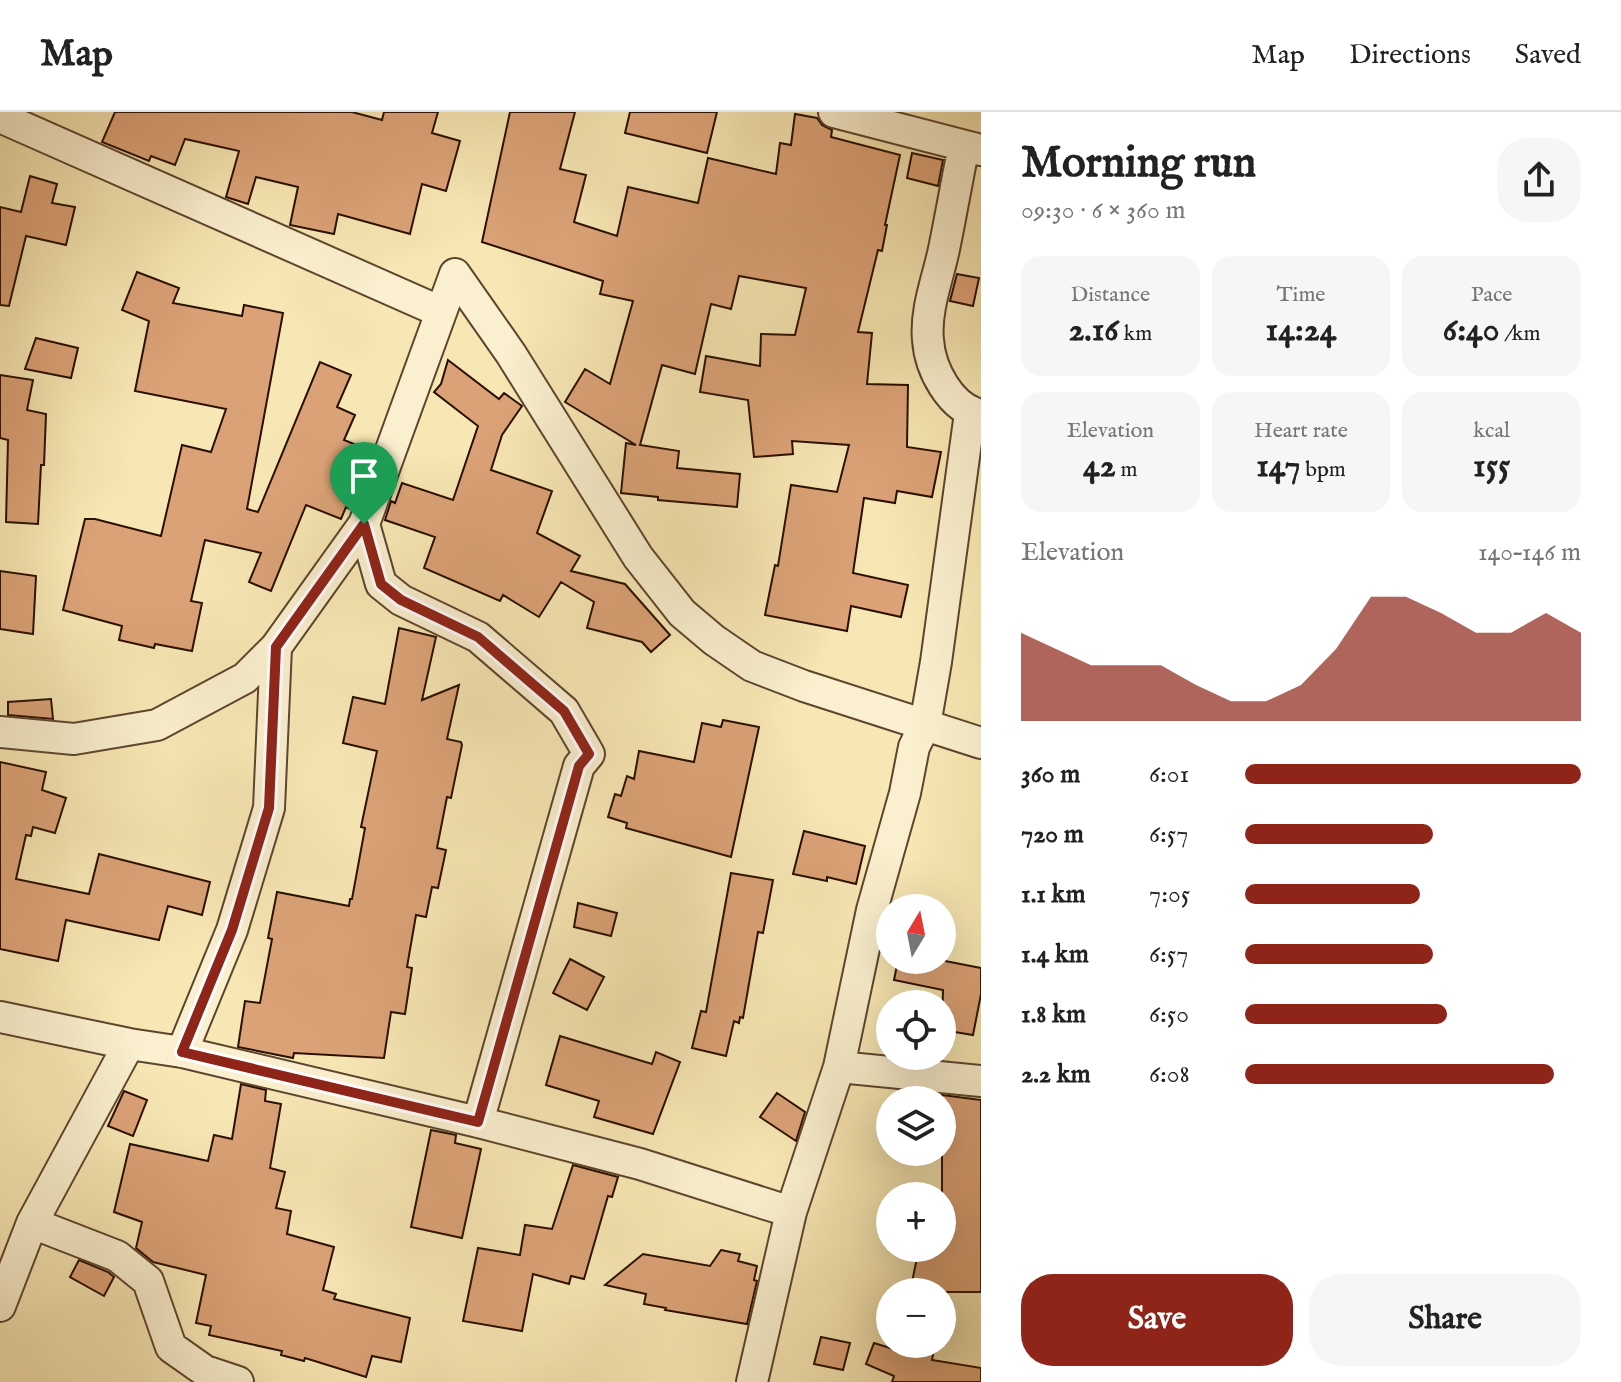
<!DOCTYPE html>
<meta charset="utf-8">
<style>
body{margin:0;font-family:"IM FELL English",serif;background:#f6f6f6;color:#222;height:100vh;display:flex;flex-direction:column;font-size:30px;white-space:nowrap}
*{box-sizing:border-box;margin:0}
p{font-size:26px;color:#767676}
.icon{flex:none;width:44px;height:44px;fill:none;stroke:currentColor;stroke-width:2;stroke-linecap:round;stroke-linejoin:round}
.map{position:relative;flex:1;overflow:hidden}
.details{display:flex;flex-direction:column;background:#fff;width:640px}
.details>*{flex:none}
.needle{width:52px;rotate:10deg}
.buttons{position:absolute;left:876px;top:782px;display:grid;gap:16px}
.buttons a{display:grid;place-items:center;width:80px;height:80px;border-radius:50%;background:#fff;box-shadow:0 8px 32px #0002;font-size:40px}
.pin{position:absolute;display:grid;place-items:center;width:68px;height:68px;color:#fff;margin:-82px -34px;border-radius:50% 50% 50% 0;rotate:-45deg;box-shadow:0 0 8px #0007}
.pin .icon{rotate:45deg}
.round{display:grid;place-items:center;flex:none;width:84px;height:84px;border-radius:32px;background:#f6f6f6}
.summary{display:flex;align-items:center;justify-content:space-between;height:136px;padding:0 40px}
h1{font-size:44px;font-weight:700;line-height:60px}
.stats{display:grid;grid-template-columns:repeat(3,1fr);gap:12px;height:136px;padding:8px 40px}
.stats div{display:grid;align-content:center;border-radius:20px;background:#f6f6f6;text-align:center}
.stats b{font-size:34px;font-weight:700}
.stats small{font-size:22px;font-weight:400}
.stats p{font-size:22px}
.chart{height:224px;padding:16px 40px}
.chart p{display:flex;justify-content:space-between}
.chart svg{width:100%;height:144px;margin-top:8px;fill:#8f2418;opacity:.7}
.primary-button{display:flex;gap:16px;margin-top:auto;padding:16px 40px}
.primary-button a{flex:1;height:92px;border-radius:32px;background:#8f2418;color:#fff;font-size:32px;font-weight:700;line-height:92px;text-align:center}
.primary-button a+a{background:#f6f6f6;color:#222}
ul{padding:0 40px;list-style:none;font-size:26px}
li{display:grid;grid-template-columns:128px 96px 1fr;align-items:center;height:60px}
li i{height:20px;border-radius:10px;background:#8f2418}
header{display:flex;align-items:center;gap:48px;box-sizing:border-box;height:112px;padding:0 40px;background:#fff;border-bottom:2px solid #e0e0e0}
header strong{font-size:38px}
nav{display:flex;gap:44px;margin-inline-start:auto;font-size:28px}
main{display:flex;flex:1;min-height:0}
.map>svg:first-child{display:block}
</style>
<header>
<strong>Map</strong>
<nav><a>Map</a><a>Directions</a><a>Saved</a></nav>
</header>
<main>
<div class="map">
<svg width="981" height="1270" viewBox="0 0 981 1270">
<rect width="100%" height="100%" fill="#f7e7b4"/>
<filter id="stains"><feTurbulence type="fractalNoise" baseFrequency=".0025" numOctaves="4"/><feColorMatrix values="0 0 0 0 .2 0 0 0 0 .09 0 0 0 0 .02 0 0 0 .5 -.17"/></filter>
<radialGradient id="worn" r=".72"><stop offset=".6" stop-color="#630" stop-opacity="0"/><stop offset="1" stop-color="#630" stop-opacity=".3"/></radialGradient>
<path fill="#dba277" stroke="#2a0f00" stroke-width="2" d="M115,0h237l30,8 2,-8h54l-6,21 28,8 -14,50 -24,-7 -12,50 -72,-20 -4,20 -44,-9 8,-38 -42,-10 -8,27 -22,-7 13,-46 -54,-12 -10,26 -24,-9 -2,5 -47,-19z
M510,0h65l-15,57 26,6 -12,47 43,14 11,-49 70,16 10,-45 68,16 4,-31 11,2 4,-31 22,4 5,7 10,5 -1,7 69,18 -15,70h2l-5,26 -4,-1 -20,82 14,1 -5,51 41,1 -1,62 34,5 -9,45 -35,-6 -2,12 -31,-5 -11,75 55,12 -7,32 -50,-11 -4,25 -82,-16 10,-50 3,1 13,-81 46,7 12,-47 -57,-4 1,13 -39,3 -6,-57 -48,-8 6,-36 54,10 1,-32 34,1 11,-47 -67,-12 -8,33 -20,-5 -16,70 -33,-9 -22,80 39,6 -2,17 63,6 -3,33 -79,-7v-3l-37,-4 5,-50 10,2 -71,-43 20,-33 25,15 23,-83 -33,-7 3,-13 -121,-39z
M630,0h87l-10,41 -82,-20z
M912,41l31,7 -5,26 -31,-8z
M30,64l27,8 -5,19 23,4 -9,38 -40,-9 -17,70 -9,-1v-98l21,5z
M137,160l42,16 -6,15 69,13 2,-11 39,8 -36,196 11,3 62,-150 31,13 -14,32 18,8 -11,25 20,8 -15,34 10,4 -9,23 -4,-2 -5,12 -35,-14 -35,86 -22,-9 12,-29 -56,-13 -14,61 11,2 -10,48 -37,-7 -1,4 -35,-8 3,-14 -59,-16 22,-91h10l66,17 21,-91 29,7 15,-43 -91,-18 14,-70 -27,-11z
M957,162l22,4 -6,28 -23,-5z
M36,226l42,10 -7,30 -46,-9z
M448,248l51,39 5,-6 18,13 -20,29 -11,35 61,21 -15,42 43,23 -9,15 54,13 45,51 -19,17 -9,-10 -55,-14 7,-26 -33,-20 -22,35 -36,-22 -3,6 -76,-33 11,-31 -50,-17 6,-19 4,2 7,-20 51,17 25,-74 -44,-34 7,-8z
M0,263l33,5 -6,30 19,4 -2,51h-3l-3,59 -32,-2 2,-82 -8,-2z
M0,459l36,5 -3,58 -33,-5z
M399,516l37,9 -14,63 37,-15 -12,54 14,3 1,3 -11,53 -4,-1 -10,51 9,2 -8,38 -6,-1 -6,30 -10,-2 -9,52 5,1 -7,46 -14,-2 -7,46 -90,-5 -1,5 -55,-11 7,-46 15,2 12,-64 -4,-1 9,-46 72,14 1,-7h2l13,-71 -4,-1 16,-76 -34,-8 10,-46 32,7z
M51,587l2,20 -45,-4v-13z
M723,608l36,7 -28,130 -105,-29 1,-5 -19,-6 7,-23 6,2 6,-20 7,3 5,-28 55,11 8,-39 19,4z
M0,650l46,10 -4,18 24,8 -11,35 -22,-6 -2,9 -5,-1 -10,44 73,15 10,-40 111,28 -8,33 -34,-9 -9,34 -93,-20 -8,41 -58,-12z
M804,719l61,15 -9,38 -29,-7v4l-34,-7z
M731,761l42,7 -10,53 -5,-1 -15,86 -3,-1 -1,6 -5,-2 -8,35 -34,-8 9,-37 5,1z
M578,791l39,10 -6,23 -37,-9z
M570,847l34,18 -17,33 -34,-17z
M898,848h42l41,8v26l-8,41 -31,-5 1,-40 -49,-10z
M560,924l92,28 4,-12 24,10 -27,72 -59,-17 5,-16 -53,-16z
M241,972l25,6 -1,11 16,3 -11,64 15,4 -9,36 15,3 -4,23 47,13 -11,43 13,4 -2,5 76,19 -9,44 -29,-6 -6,21 -61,-19 -1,3 -23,-6 1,-4 -73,-16 2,-9 -15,-3 10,-48 -53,-13 -17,-14 6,-26 -28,-10 16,-68 78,17 6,-26 18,4z
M124,979l23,9 -14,36 -25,-10z
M777,981l28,19 -9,29 -36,-24z
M942,983l39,5v192h-61l2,-9 -10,-1 7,-34h23z
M431,1018l25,5 -1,8 26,6 -19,89 -51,-11z
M573,1053l45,12 -6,20 -4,-1 -24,83 -13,-3 -2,8 -36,-10 -11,57 -59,-10 15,-73 42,7 5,-30 27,4z
M721,1138l19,4 -2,7 19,5 -3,14 3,1 -10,43 -82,-14 1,-2 -22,-4 2,-10 -41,-9 38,-31 67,12z
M79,1148l29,12 6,5 -10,19 -34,-19z
M821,1225l29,6 -7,27 -29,-6z
M874,1231l19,6 1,-5h41l-3,16 49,8v14h-89l2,-6 -28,-12z"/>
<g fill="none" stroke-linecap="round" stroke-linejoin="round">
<defs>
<path id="street" d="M834,0l147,38
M0,5l441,195
M964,34c-7,34 -13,69 -20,103 -6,29 -19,61 -16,91 2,29 22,68 53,75
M455,162l56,80 127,203 44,56 32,27 38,26 52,20 177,57
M364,412l17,60 20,16 77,37 86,74 25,43 -10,12 -101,356
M0,620l74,7 83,-14 88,-47 31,-31 88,-123 91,-250
M0,905l129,27 53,8 296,70 162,42 151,48
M182,940l50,-122 37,-122 7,-161
M839,955l142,14
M32,1111l85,33 31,25 23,66 34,24 33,11
M0,1194l32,-83 97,-179
M752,1270l39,-170 48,-145 33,-157 33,-117 9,-46 11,-22 11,-63 34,-249"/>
</defs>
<use href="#street" stroke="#5d452d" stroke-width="34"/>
<use href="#street" stroke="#faefce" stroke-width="30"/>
</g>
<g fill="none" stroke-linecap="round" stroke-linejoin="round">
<defs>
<path id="route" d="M364,412l17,60 20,16 77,37 86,74 25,43 -10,12 -101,356 -296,-70 50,-122 37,-122 7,-161z"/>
</defs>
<use href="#route" stroke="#fff" stroke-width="16"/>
<use href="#route" stroke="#8f2418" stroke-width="10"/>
</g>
<rect width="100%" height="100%" filter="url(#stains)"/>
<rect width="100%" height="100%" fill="url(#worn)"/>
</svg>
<div class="buttons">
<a><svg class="needle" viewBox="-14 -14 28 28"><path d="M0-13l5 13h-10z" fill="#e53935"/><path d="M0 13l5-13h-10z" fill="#767676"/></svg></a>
<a><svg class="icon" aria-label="locate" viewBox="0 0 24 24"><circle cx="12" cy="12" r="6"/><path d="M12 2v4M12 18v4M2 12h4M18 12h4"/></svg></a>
<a><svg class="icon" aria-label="layers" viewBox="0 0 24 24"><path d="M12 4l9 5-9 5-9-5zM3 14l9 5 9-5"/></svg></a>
<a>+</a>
<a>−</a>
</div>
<div class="pin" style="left:364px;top:412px;background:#1e9e55"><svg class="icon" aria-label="arrive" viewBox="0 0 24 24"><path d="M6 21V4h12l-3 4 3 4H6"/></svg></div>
</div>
<section class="details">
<div class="summary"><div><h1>Morning run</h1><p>09:30 · 6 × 360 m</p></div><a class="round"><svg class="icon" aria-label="share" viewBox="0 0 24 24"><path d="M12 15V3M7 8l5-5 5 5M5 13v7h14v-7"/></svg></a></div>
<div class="stats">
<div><p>Distance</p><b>2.16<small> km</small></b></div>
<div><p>Time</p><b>14:24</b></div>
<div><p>Pace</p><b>6:40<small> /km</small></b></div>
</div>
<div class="stats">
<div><p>Elevation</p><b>42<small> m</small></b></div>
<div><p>Heart rate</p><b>147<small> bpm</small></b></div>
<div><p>kcal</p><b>155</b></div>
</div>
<div class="chart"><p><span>Elevation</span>140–146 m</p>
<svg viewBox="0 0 160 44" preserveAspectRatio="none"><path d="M0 44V17L10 22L20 27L30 27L40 27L50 33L60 38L70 38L80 33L90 22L100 6L110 6L120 11L130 17L140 17L150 11L160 17V44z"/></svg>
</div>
<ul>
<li><b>360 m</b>6:01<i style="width:100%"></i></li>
<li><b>720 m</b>6:57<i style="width:56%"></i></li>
<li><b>1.1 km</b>7:05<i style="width:52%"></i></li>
<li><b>1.4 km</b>6:57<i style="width:56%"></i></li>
<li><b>1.8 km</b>6:50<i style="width:60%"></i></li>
<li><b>2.2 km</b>6:08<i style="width:92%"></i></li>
</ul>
<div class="primary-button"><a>Save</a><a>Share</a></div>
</section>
</main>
